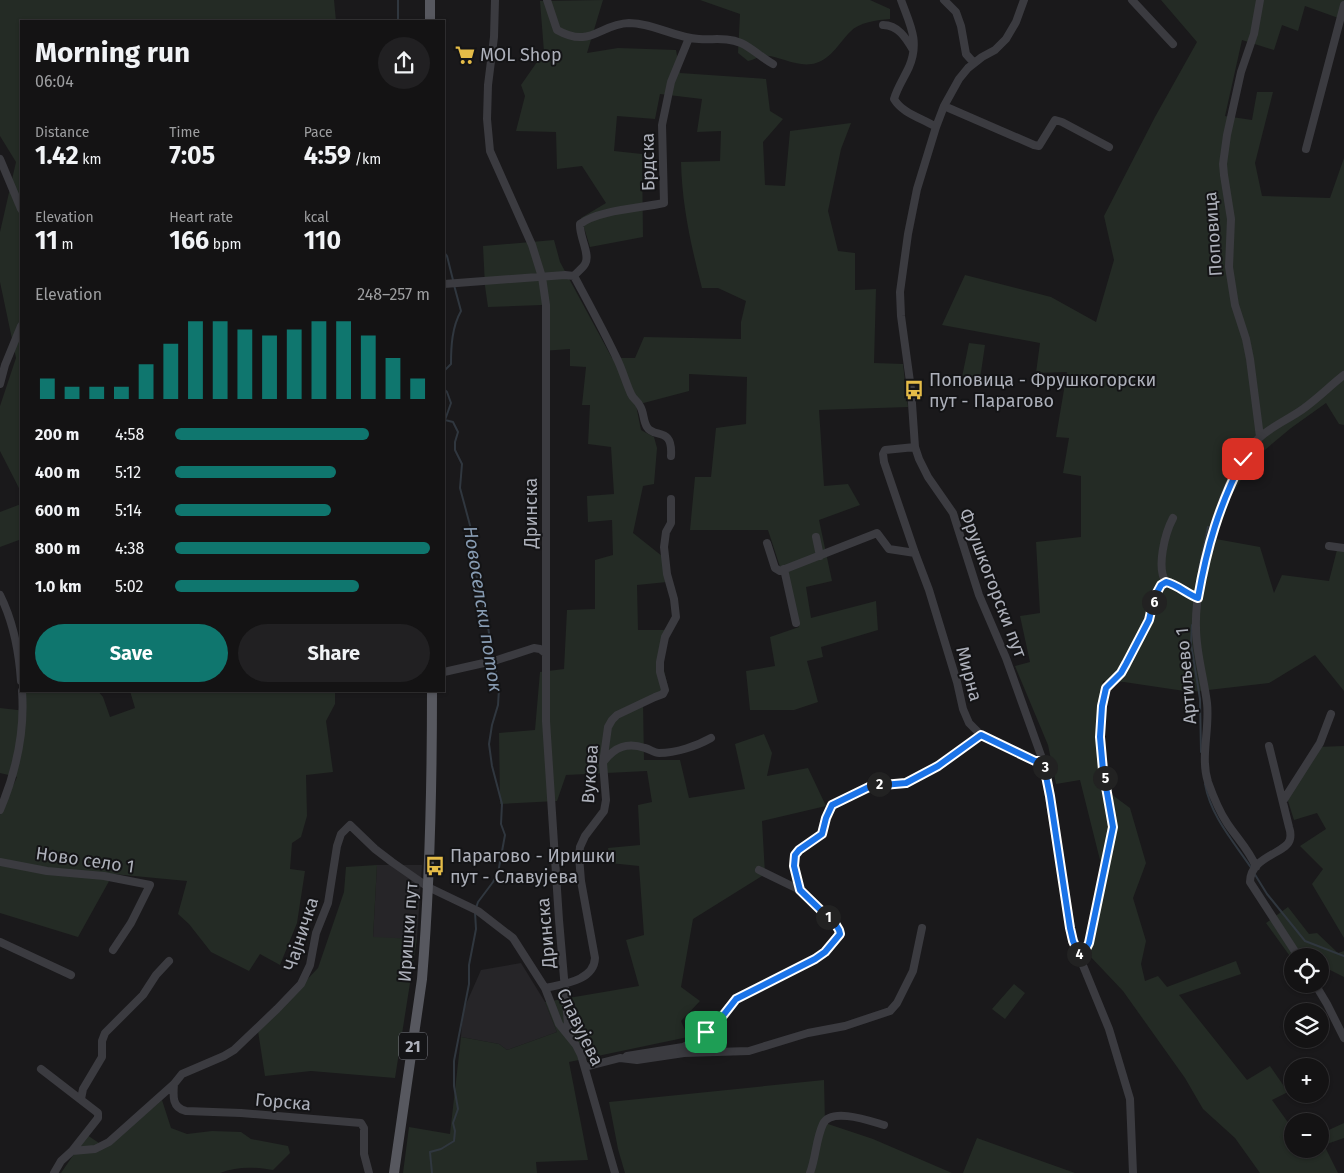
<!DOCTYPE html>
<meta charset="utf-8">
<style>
body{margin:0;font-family:"Fira Sans",sans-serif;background:#212022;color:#f1f3f6;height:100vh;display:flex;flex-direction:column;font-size:19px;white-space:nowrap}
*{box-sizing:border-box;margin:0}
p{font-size:16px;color:#9d9ea0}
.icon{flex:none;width:28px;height:28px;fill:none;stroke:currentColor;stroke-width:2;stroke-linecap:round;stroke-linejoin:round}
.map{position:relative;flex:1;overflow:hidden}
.drawer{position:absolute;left:20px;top:20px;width:425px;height:672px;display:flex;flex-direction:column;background:#141314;border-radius:0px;box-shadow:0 1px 4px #0004,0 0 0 1px #333234}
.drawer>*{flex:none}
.tools{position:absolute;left:1284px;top:948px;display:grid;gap:10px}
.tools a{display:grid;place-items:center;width:45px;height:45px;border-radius:50%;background:#141314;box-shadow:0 1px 4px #0004,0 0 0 1px #333234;font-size:25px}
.pin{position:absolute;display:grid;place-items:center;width:42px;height:42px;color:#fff;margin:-21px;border-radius:10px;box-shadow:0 2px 8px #0006}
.km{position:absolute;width:25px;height:25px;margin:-12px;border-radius:50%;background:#222;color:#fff;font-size:14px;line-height:25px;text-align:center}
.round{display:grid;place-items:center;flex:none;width:52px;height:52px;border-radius:26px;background:#212022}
.head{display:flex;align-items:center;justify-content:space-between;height:85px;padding:0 15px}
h1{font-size:28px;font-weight:700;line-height:38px}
.figures{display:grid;grid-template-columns:repeat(3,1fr);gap:8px;height:85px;padding:5px 15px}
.figures div{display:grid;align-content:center}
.figures b{font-size:25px;font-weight:700}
.figures small{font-size:14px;font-weight:400}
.figures p{font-size:14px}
.chart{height:140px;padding:10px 15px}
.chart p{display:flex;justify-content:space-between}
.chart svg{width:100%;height:90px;margin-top:5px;stroke:#0f766e;stroke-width:6}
.primary-button{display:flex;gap:10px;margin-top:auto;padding:10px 15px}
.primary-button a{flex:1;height:58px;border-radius:30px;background:#0f766e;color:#fff;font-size:20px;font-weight:700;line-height:58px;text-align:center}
.primary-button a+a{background:#212022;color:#f1f3f6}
ul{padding:0 15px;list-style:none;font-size:16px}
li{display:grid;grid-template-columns:80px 60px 1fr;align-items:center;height:38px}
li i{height:12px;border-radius:6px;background:#0f766e}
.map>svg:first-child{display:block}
</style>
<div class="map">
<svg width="1344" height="1173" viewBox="0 0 1344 1173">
<rect width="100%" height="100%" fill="#1a191b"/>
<path fill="#262528" d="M377,865h45l-5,74 -44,-1z
M521,963l24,39 12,30 -50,18 -8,-6 -38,-7 2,-26 18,-41z"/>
<path fill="#242b25" d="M0,0h334l2,21h-315v471l-21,-41v-45l16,-48 -16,-76v-50l16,-70 -16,-26z
M603,0l-16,53 31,-5 58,2 4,23 86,6 4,32 13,8 -20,23 2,43 20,1 5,-55 61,-8 -10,26 -13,62 10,40 17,2v37l21,-1 -2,74 29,1 5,43 -89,3 5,76 24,-2 12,21 -41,15 13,61 -26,6 5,31 65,-17 2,29 -57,17 2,10 -16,4 11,41 -24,8h-44l-4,-39 29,-5 -5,-29 29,-10 -11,-56 -6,2 -14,-43h-78l5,-53h16l5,-49 30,-4 1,-47 -58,-3v17l-53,14 5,25 13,7 3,11 -3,36 -11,2 -10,47 29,23 5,26 -30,3 1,45h33l-9,32 7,29 -26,12 1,57h36l9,38 56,-9 -10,-45 29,-10 8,19 -5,23 41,-8 18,38 -64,15 3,53 -72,45 -12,68 19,14 -19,20 7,16 -119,25 19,98 -52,2 1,11h-134l6,-46 41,7 11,-97 38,7 8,6 50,-18 -12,-30 94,-16 -13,-46 18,-5 -5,-69 -29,-3 -2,-15 32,-3 -2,-40 14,-3 -5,-31 -81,4 -9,26 -57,3 -1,-71 36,-3 5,-58 24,-3 3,-59 28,-1v-49l18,-5 -1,-35 -24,2 -1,-26 27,-2 -3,-47 -23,-3 2,-39h-8l4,-38 -16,-1v-17l-28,2v-46l-54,2 -3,-21 -2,-40 71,-6 6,22 52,96h23l9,-21 97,2v-17l5,-21 -28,-13h-16c-11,-42 -20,-83 -21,-126l39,-1 1,-30 -24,1 5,-33 -42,-5 -5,25 -38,-3 -3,35 28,3 1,83 -53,10 -9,-29 25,-15 -24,-37 -25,3 -1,-37 -40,-1 9,-35 -4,-11 23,-33 -4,-51z
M700,0h170l20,9v10c-13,1 -31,3 -40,13 -11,11 -18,26 -34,31 -18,6 -40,-9 -53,-7 -5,1 -10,4 -15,5l-10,-8 2,-39z
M1161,0h183v20l-39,-14 -7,25 -16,-6 -8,25 -32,-10 -17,76 27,4 5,-28h16l-18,71 7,33 68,2 14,-40v267l-5,-1 -13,-21 -35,25 -37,31 -23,37 -15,43 44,8 14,46 8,-18 47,6 9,-35 6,1v144l-29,-36 -46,28 -78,9 -67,-10 -21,-1 -6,50 6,57 27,20 16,55 -13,35 13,43 -5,23 4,17 13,-5 9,11 69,-26 5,13 -62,21 68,85 23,-14 18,26 -16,8 20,28v21h28v-15l24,-11v15l-20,7 14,28h-78l-25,-35 -32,-29 -18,-31 -62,-87 -35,-37 17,-74 -25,-100 -24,4 -8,-39 -33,-79 15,-4 -10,-46 20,-3 -4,-71 45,-5v-61l-18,-3 6,-35 -13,-1 11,-65 -31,1 4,-30 -98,-18 23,-50 86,22 45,25 18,-62 -10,-44 51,-99 42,-75z
M969,343l16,2 -5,34 -18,-2z
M21,504v39l-2,-3 -19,7v-35z
M33,691h65l5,6 7,20 25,-9 -5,-17h205v13l-9,17 7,51 -27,3 1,41 -6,21 -9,6 -2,26 15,2 -8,52 -17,42 -20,-11 -11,17 -38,-19 -22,-28 -11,-10 9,-33 -74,-7 -35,63 -78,-24v-98l17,-38 -17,-4v-65l26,3 -1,-19z
M1344,746v192l-32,-54 11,-15 -23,-23 26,-17 -9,-16 -23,7 -7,-22 30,-51z
M377,865l-4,72 44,2 -22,139 -84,-7 -46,5 -7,-45 60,-63 26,-76 2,-25z
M1288,907l21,27 8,-1 21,20 6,-2v26l-24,-12v-9h-28v3l-26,-36z
M1014,984l11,9 -20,26 -13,-10z
M824,1080l1,43 48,16 79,34h-327l-7,-24 -9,-47z
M162,1100l9,28 16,6 25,-3 29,1 10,7 37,7 2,7 -17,17c-19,-3 -35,-4 -53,3h-159l26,-38 18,12z
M977,1138l98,35h-112z"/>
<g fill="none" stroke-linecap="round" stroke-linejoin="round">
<path stroke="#30373f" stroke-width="2" d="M398,0v21
M444,252l3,4 6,24
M444,371l7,-7c0,-18 1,-37 10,-53l-7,-26
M444,389l3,3 4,11 -6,17 8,2 5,10 -3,10v8l7,14 -2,24 11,41 3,36 14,62 5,30
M1199,569l9,-42
M1192,625l-1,19 9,55 1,53
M1205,784c6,33 29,58 47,85
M1254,873l13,21 38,47 39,15
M476,908l2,-6 15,-20 5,-9 7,-38 -4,-11 1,-20 -10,-38 -3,-22 3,-19 6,-20 1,-16 -5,-27
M432,1173l-2,-21 11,-3 13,-8 1,-10 -2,-8 5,-14 -4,-23v-25l15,-77v-19l7,-36 -1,-17"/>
<path stroke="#3b3b40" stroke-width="8" d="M495,0l-1,37 -6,48 -1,34 3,32 42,94 10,32 4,28v416l13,199 10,116
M547,0l10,30c34,19 42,-6 72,-7 25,0 46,15 70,16 15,1 28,-2 42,4 11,5 21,15 32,21
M901,0c9,25 19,41 8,67 -5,11 -12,21 -15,32 9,15 28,19 42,28
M944,0l12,12 5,14 5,28 8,9
M1024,0l-8,22 -10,17 -11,11 -13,7 -14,11 -9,11 -15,27 -8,21 -19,62 -9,45 -8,58 1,24 10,73 4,58 4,12 9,18 25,36 26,82 27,63 37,103 30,180 36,88 21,70 3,74
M1132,0l41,44
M883,25c15,0 23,13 30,25
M944,106l90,39 5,1 16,-26 7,2 47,25
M1306,149l38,-144
M0,159l21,50
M574,276c3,-4 9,-8 11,-12 6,-9 -6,-27 -5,-40 18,-14 61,-16 84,-21l-2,-78 9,-43 18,-44
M574,276c15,28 31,57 44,85 5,11 8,22 13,33 2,5 7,7 9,12 4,6 3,15 7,21 7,12 26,-1 24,29
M444,284l121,-9 9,1
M0,384l5,-19 16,-39
M1260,437l-10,-78 -4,-20 -11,-34 -6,-38 2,-48 -7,-44 -1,-11 4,-29 14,-63 13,-38 6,-34
M915,447l-30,3 -2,4 1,8 31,91 14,37 28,92 6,27 6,14 12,12 54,26h8
M816,537l4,19
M767,543l8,25 5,3 97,-38 12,16 26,4
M1329,546l15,2
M784,569l12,54
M1166,582c-10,-14 -1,-49 7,-64
M1166,582c12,3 21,12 32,16
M0,595c13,26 19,56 21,86
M444,672l53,-12 37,-12 6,1 5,4
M1269,746l20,81c1,3 2,8 1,12 -2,14 -40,17 -40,43l48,74
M604,761c11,-14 23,-19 41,-13 5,1 9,5 14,5 17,0 38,-7 52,-15
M1283,801l37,-58 11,-29
M0,810c16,-38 25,-78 22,-119
M0,862l47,9 57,5 46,9 -19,38 -18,27
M1256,867c-6,-16 -20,-30 -29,-44 -8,-12 -14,-27 -19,-41 -8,-25 2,-53 -1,-79 -3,-25 -11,-50 -11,-75 -2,-48 27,-156 63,-190 13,-12 30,-19 44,-29 14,-10 27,-23 41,-34
M800,890l-6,-23 1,-12 4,-5 22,-16 7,-21 4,-8 39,-19 35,-3 33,-17 42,-31
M0,942l71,33
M1081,959l8,-16 24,-116 -10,-57 -3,-33 2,-31 3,-18 16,-15 5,-9 23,-44 5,-22 7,-13 5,-3
M1315,984l12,20 17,34
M545,988c18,-4 49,-7 50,-30l-14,-77 -2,-25 1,-9 5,-11 19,-25 2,-11 -3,-37 5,-36 4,-7 5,-5 38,-18 8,-3 2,-4 -5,-18v-10l5,-25 11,-20 -2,-18 -7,-25 -3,-27 2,-15 5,-9v-24
M627,1056l56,-9 10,-5 25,-20 18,-23 79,-40 10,-7 15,-18 -1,-4 -4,-5 -35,-35 -41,-20
M585,1067l35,-9 17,2 47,-7 65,-2 59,-18 37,-7 45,-15 7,-8 16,-32 9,-43
M41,1069l57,44v5l-26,33
M174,1084c-1,12 -2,24 12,27l55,2 120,10 3,5v26l5,19
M81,1099l2,-10 19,-32v-16l3,-8 38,-38 13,-20 13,-14
M54,1173l7,-12 11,-10 23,-2 14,-7 65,-58 8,-10 42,-18 10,-6 43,-41 24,-25 9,-19 6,-32 12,-30 9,-57 4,-12 9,-9 25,24 17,13 36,25 50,24 35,27 32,50 14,36 17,21 5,10 34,118
M810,1173c6,-16 6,-34 13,-49 8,-17 47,-3 61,1"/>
<path stroke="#57585f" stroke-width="10" d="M430,21v-21
M394,1173l28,-194c8,-96 10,-192 10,-288"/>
</g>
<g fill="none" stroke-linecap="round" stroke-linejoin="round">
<defs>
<path id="route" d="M706,1032l12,-10 18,-23 79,-40 10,-7 15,-18 -1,-4 -3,-5 -36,-35 -6,-24 1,-11 4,-5 23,-16 4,-16 6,-13 39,-19 35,-3 32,-17 43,-31 54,26h8l7,35 20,132 3,13 8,18 8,-16 24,-116 -10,-57 -3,-33 2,-31 4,-18 15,-15 5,-9 23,-44 5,-22 7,-13 5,-3c12,3 21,12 32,16 9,-52 21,-92 45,-139"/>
</defs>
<use href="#route" stroke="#fff" stroke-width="10"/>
<use href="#route" stroke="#1a73e8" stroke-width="6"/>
</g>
<defs>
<symbol id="supermarket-bare" viewBox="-9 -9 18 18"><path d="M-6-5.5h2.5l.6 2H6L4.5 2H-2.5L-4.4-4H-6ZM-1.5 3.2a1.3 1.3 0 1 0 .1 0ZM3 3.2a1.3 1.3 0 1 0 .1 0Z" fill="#e5bc48" stroke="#141416" stroke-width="2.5" paint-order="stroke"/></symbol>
<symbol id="bus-bare" viewBox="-9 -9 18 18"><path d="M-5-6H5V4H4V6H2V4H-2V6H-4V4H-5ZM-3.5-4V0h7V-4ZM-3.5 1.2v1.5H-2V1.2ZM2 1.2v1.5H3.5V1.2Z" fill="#e5bc48" stroke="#141416" stroke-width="2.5" paint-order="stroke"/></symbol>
</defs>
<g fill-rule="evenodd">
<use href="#supermarket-bare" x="451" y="41" width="28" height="28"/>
<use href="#bus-bare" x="900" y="376" width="28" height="28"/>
<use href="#bus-bare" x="421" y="852" width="28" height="28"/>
</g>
<g text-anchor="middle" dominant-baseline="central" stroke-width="4" stroke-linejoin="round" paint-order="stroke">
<rect fill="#141416" stroke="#7f8189" stroke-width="1" x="399" y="1032.5" width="28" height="27" rx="4"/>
<g font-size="16" font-weight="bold" fill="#adb0ba">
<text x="413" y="1046">21</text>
</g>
<g font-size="18" fill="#adb0ba" stroke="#141416" text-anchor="start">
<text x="480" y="55">MOL Shop</text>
<text x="929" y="380">Поповица - Фрушкогорски<tspan x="929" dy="21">пут - Парагово</tspan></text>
<text x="450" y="856">Парагово - Иришки<tspan x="450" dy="21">пут - Славујева</tspan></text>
</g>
<g font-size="18" fill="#adb0ba" stroke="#141416">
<text transform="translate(648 162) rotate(-91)">Брдска</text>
<text transform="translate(1213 234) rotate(-94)">Поповица</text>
<text transform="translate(531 513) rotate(-90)">Дринска</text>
<text transform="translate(993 583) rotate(69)">Фрушкогорски пут</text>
<text transform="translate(969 674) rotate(75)">Мирна</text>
<text transform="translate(1186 676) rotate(-95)">Артиљево 1</text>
<text transform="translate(590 774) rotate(-86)">Вукова</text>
<text transform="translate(85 860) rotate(8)">Ново село 1</text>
<text transform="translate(408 932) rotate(-86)">Иришки пут</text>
<text transform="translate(546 933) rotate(-95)">Дринска</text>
<text transform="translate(301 934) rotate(-72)">Чајничка</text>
<text transform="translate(580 1027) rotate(64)">Славујева</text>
<text transform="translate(283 1102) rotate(5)">Горска</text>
</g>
<g font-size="19" font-style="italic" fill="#879bb2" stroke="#141416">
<text transform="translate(483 609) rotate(81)">Новоселски поток</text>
</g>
</g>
</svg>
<div class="tools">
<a><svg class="icon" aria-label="locate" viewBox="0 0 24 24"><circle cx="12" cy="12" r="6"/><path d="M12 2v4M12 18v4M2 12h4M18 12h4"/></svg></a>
<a><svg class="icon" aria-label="layers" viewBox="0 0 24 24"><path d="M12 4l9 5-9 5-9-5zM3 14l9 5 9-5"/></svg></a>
<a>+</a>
<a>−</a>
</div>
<div class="pin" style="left:706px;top:1032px;background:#1e9e55"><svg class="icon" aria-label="arrive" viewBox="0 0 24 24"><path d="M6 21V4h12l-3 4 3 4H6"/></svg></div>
<div class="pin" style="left:1243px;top:459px;background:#d93025"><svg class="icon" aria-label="check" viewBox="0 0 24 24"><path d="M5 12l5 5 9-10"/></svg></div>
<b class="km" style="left:828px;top:917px">1</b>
<b class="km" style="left:879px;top:784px">2</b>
<b class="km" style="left:1045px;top:767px">3</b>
<b class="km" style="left:1079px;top:954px">4</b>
<b class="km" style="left:1105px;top:778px">5</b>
<b class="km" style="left:1154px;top:602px">6</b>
<section class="drawer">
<div class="head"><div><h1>Morning run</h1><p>06:04</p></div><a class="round"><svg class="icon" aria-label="share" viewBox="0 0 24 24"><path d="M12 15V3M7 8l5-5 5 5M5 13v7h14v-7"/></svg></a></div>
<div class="figures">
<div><p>Distance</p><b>1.42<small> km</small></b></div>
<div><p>Time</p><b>7:05</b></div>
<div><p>Pace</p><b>4:59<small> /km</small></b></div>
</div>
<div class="figures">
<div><p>Elevation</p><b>11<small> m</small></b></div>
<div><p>Heart rate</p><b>166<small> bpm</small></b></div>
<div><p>kcal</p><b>110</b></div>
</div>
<div class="chart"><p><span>Elevation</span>248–257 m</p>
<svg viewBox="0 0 160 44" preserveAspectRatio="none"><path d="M5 44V34M15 44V38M25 44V38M35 44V38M45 44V27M55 44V17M65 44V6M75 44V6M85 44V10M95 44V13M105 44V10M115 44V6M125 44V6M135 44V13M145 44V24M155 44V34"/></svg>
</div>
<ul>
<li><b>200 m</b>4:58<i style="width:76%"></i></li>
<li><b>400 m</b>5:12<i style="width:63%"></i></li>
<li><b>600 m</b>5:14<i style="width:61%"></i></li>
<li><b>800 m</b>4:38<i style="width:100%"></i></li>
<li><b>1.0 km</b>5:02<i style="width:72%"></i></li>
</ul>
<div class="primary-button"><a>Save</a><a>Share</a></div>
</section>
</div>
